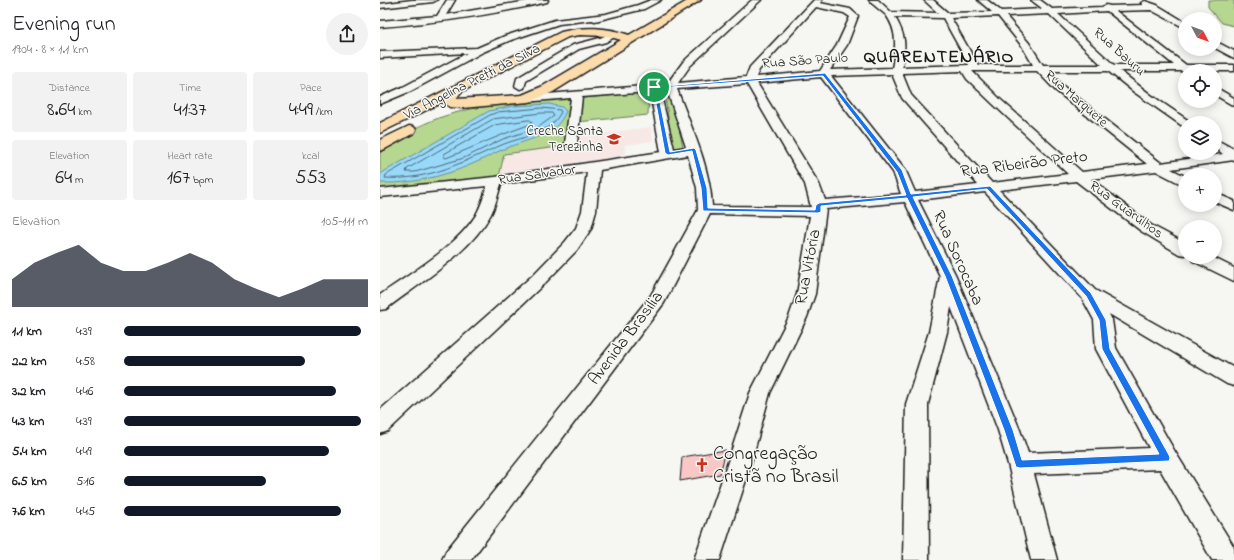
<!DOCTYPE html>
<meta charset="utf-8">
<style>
body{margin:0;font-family:"Indie Flower",sans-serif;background:#f2f2f2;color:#202124;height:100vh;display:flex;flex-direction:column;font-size:15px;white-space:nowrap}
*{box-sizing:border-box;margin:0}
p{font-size:13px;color:#757577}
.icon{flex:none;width:22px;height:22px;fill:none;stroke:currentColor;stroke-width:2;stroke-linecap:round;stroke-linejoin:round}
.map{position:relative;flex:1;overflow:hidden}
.panel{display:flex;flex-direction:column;background:#fff;width:380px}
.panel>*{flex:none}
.needle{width:26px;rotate:131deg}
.buttons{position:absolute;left:798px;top:12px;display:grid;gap:8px}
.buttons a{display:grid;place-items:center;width:44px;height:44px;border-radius:50%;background:#fff;box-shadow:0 2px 10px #0003;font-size:20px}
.pin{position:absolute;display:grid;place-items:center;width:34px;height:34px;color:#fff;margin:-17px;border:2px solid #fff;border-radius:50%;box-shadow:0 1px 4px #0007}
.round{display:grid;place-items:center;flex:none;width:42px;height:42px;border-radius:21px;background:#f2f2f2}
.summary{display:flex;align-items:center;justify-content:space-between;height:68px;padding:0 12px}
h1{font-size:22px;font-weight:600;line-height:30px}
.stats{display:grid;grid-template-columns:repeat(3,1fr);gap:6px;height:68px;padding:4px 12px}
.stats div{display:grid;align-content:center;border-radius:4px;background:#f2f2f2;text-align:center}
.stats b{font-size:20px;font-weight:600}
.stats small{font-size:11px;font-weight:400}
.stats p{font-size:11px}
.chart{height:112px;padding:8px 12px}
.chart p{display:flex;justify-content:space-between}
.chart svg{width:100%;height:72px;margin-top:4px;fill:#111827;opacity:.7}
ul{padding:0 12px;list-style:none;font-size:13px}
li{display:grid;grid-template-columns:64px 48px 1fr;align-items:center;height:30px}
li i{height:10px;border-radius:5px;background:#111827}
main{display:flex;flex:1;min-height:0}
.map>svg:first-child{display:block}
</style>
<main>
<section class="panel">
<div class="summary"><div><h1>Evening run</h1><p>19:04 · 8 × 1.1 km</p></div><a class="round"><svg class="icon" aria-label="share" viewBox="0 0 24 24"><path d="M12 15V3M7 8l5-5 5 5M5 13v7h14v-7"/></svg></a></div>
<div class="stats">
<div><p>Distance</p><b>8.64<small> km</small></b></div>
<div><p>Time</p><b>41:37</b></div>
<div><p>Pace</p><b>4:49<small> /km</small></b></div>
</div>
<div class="stats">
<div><p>Elevation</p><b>64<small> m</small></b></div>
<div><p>Heart rate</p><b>167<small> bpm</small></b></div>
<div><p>kcal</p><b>553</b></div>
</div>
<div class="chart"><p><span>Elevation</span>105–111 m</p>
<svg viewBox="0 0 160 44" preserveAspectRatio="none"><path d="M0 44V27L10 17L20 11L30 6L40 17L50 22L60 22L70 17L80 11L90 17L100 27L110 33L120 38L130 33L140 27L150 27L160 27V44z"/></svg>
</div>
<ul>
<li><b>1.1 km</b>4:39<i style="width:97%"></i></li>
<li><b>2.2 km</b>4:58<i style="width:74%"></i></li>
<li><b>3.2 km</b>4:46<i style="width:87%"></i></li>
<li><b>4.3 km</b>4:39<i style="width:97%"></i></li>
<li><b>5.4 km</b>4:49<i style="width:84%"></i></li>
<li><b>6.5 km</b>5:16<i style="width:58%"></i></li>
<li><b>7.6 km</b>4:45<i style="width:89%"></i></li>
</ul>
</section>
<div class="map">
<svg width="854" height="560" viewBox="0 0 854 560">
<rect width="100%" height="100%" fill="#f6f6f2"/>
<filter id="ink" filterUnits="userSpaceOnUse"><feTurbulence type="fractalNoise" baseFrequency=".025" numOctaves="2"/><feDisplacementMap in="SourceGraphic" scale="8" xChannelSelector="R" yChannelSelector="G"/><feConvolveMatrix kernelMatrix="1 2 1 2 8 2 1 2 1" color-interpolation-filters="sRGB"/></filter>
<g filter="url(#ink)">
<path fill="#f7e8e5" d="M271,127l2,14 -28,4 1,14 -127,18 5,-23 70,-9 1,-8z"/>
<path fill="#b6d790" stroke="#697a56" d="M828,0h26v26l-12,-3 -14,-16z
M287,90h4l12,57 -7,3 -3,-1 -9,-58z
M269,92l-1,23 -71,7 5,-24z
M193,98l-7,48 -62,8 -5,23 -119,13c0,-9 0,-30 0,-37 3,-7 14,-11 19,-15 52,-35 114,-35 174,-40z"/>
<path fill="#98d9fa" stroke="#668da1" d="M169,104l13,3 4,4c-9,25 -38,28 -60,37 -12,5 -24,12 -36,17 -28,12 -60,19 -90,18v-9l109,-63 24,-5z"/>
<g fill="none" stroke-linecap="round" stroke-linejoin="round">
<path stroke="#4e6875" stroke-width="1" d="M162,108l18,2 1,2c-11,22 -36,24 -57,32 -40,17 -74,37 -119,34l1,-3 104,-60 8,-3z
M162,113h10l2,3 -17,12 -34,11 -39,19 -49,14h-9l1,-3 86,-50z
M150,120l2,2 -1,2c-30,10 -56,23 -85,34l-2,-1v-3l51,-29z"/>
</g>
<path fill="#f9c8c6" stroke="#1c1c1c" d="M346,450l-6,24 -40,7 2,-24z"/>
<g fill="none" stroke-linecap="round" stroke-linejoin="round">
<defs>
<path id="minor" d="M32,0h25l-4,2 -53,6v-4z
M67,0h8l-9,15 87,-15h15l-1,2c-55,13 -111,21 -167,25v-6l57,-5z
M271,0h10l-17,9 -49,12 -3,-1 -33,4 -48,16 -28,12 -72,39 -31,13v-7l23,-10 64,-34 -87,5v-6l97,-4 28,-12 50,-16 51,-6 32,-9z
M372,0h9l-71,66 -12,17 68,-6 4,-10 64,-67h8l-2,3 30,6 8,7 -11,29 -17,25 62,-2c4,-19 6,-37 -6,-53 -5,-5 -12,-9 -17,-15h9l13,12 47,1 -14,-13h9l15,13 44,-1 -14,-12h9l14,11 42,-2 -12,-9h9l12,9 50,-2 4,-2 4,1 33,-1 -2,-2 4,-2 12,4 28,17v6l-34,-18 -35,1 70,54h48v6h-49v2l-4,-2h-61l31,24 38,26 2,2h-6v4l-4,-2 -47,-33 -26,-21h-60l15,15 98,77 62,-9 -8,-6v-9l19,10v11l-63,9 14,7v10l-29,-15 -65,8 60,46 34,18v12l-6,-1 -38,-23 -65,-50 -77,9 96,100 139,78v18l-7,-2 -118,-70 3,6 4,28 58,102 60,97v13h-22l-52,-91 -126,5 23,86h-26l-23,-96 -10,-34 -47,-123 -4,25 -19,72 1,156h-26l3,-156 23,-72 11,-56 -35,-74 -79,7 -11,85 -8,23 -37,76 -22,81 -28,86h-26l30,-86 26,-81 39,-76 8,-23 13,-78 -100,-2 -46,89 -193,257h-29l4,-9 205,-256 47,-85 -1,-22 -9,-33 -88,15 -4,41 -5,18 -14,21 -32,33 -157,148 -8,3v-24l153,-135 32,-33 11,-14 6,-17 5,-39 -86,12c-3,10 -5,20 -10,30 -21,39 -70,68 -105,95l-6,1v-15c32,-23 75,-47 96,-80 5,-9 8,-19 11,-29l-107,11v-8l115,-12 166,-25 -11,-60 -68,5 -5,46 -2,3h-8l-2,-3 6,-45 -47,4 -5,-3 5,-3 143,-12 16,-22zM436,7l28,6 6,4 -13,28 -17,26 -64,6 3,-7zM727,11l67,54h-60l-56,-51zM669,14l53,51h-59l-14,-22 -23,-27zM618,16l24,30 11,19h-55l-27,-47zM515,17l48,1 26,47 -67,2c4,-23 4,-30 -7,-50zM582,71l5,8 26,25 75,70 -76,9 -81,-88 -9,-22zM592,71h65l18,19 92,74 -65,8 -81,-72zM512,74l10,24 76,87 -63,7 -10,-23 -74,-93zM441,77l72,95 8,22 -76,6 -6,-16 -62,-101zM367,84l58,100 6,23 -99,-1c-2,-40 -21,-79 -35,-117zM287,90l19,57 -12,2 -14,-58zM605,192l97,106 12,22 2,29 53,99 -121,5 -8,-23 -64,-154 -38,-76z
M234,32l3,1 1,2 -12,7 -27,7 -53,32 -2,7 -4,1 -5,-3 2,-8 56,-33 27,-7z
M835,41l19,10v7l-19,-10z
M835,87l19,11v8l-19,-11z
M835,193l19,8v9l-19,-8z
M811,257h21l22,11v13l-41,-20z"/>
<path id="major" d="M309,0h12l-148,92 -24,10 -67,6 -12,-1 -7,-5 -63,31v-10l181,-91c22,-6 47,-5 68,3zM200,35l27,1 14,4 -78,46 -21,9 -66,4 5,-7 107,-55z
M29,126l5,1 2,3 -2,3 -29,16 -5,2v-11z"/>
</defs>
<use href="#minor" stroke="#1c1c1c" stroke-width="3"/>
<use href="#major" stroke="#1c1c1c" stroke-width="3"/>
<use href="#minor" fill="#f6f6f2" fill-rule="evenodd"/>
<use href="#major" fill="#fcdcac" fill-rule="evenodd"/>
</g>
</g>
<path fill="#1a73e8" stroke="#fff" fill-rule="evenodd" d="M445,73l77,97 9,24 79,-8 101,107 15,27 4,29 59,106 1,3 -1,3 -149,7 -4,-1 -12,-37 -59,-154 -38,-78 -86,8v6l-3,1 -115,-2 -2,-23 -9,-37 -24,4 -3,-2 -12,-66zM443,76l74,96 9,23 -87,8 -3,2 -1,5 -107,-2 -1,-20 -11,-38 -2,-2 -24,4 -13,-64zM607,189l99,107 13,24 3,29 57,105 -137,6 -9,-30 -61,-154 -39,-79z"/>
<defs>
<symbol id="school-bare" viewBox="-9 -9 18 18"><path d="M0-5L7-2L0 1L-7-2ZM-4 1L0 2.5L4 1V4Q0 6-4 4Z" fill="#c8321e" stroke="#f6f6f2" stroke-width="2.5" paint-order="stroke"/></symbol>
<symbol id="church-bare" viewBox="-9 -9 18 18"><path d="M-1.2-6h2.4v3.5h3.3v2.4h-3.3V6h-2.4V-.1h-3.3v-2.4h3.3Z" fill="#c8321e" stroke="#f6f6f2" stroke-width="2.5" paint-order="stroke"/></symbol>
</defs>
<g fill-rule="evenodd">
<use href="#school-bare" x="224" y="129" width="20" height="20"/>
<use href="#church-bare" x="312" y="455" width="20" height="20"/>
</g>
<g text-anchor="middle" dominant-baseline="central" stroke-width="3" stroke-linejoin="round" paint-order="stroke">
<g font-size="14" fill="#1c1c1c" stroke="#f6f6f2">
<text transform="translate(739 52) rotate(42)">Rua Bauru</text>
<text transform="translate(425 61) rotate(-4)">Rua São Paulo</text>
<text transform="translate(92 82) rotate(-27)">Via Angelina Pretti da Silva</text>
<text transform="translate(696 99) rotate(41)">Rua Marquete</text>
<text transform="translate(157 175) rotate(-8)">Rua Salvador</text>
<text transform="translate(746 210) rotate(36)">Rua Guarulhos</text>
</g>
<g font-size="14" fill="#1c1c1c" stroke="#f6f6f2" text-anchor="end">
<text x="223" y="131">Creche Santa<tspan x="223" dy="16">Terezinha</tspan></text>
</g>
<g font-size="17" fill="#1c1c1c" stroke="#f6f6f2">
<text transform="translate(644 164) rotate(-7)">Rua Ribeirão Preto</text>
<text transform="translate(578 258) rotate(66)">Rua Sorocaba</text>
<text transform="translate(428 267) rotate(-79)">Rua Vitória</text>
<text transform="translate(246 338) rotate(-53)">Avenida Brasília</text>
</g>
<g font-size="18" font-weight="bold" letter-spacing="1" fill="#1c1c1c" stroke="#f6f6f2">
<text x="559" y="58">QUARENTENÁRIO</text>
</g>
<g font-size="20" fill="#1c1c1c" stroke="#f6f6f2" text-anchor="start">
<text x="333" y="454">Congregação<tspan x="333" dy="23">Cristã no Brasil</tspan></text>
</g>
</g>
</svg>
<div class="buttons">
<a><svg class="needle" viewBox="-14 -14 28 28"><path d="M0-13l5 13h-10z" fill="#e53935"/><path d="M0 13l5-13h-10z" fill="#757577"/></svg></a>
<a><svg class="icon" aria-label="locate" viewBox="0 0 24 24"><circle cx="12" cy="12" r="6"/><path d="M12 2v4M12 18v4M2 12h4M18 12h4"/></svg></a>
<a><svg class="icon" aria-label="layers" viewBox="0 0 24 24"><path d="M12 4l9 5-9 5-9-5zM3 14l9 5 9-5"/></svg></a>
<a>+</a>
<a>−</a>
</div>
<div class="pin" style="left:274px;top:87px;background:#1e9e55"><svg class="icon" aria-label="arrive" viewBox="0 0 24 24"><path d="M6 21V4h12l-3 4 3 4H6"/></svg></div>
</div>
</main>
